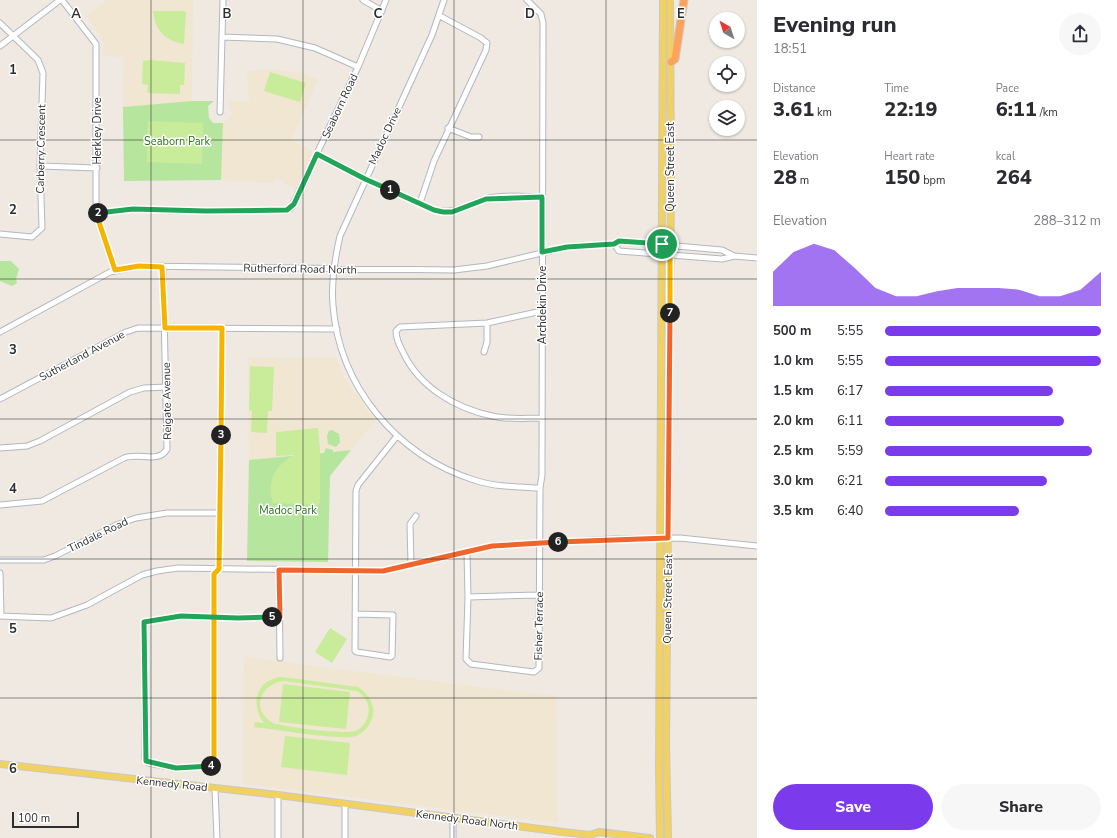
<!DOCTYPE html>
<meta charset="utf-8">
<style>
body{margin:0;font-family:"Nunito Sans",sans-serif;background:#f7f7f7;color:#2b2b33;height:100vh;display:flex;flex-direction:column;font-size:15px;white-space:nowrap}
*{box-sizing:border-box;margin:0}
p{font-size:13px;color:#7c7c81}
.icon{flex:none;width:22px;height:22px;fill:none;stroke:currentColor;stroke-width:2;stroke-linecap:round;stroke-linejoin:round}
.map{position:relative;flex:1;overflow:hidden}
.sheet{display:flex;flex-direction:column;background:#fff;width:360px}
.sheet>*{flex:none}
.needle{width:26px;rotate:321deg}
.controls{position:absolute;left:709px;top:12px;display:grid;gap:8px}
.controls a{display:grid;place-items:center;width:36px;height:36px;border-radius:50%;background:#fff;box-shadow:0 1px 3px #0004;font-size:20px}
.scale{position:absolute;left:12px;bottom:10px;width:67px;box-sizing:border-box;padding-left:4px;border:2px solid #2e2e2e;border-top:0;font-size:11px;line-height:14px;white-space:nowrap;color:#2e2e2e;-webkit-text-stroke:3px #fff;paint-order:stroke}
.pin{position:absolute;display:grid;place-items:center;width:34px;height:34px;color:#fff;margin:-17px;border:2px solid #fff;border-radius:50%;box-shadow:0 1px 4px #0007}
.km{position:absolute;width:20px;height:20px;margin:-10px;border-radius:50%;background:#222;color:#fff;font-size:11px;line-height:20px;text-align:center}
.round{display:grid;place-items:center;flex:none;width:42px;height:42px;border-radius:21px;background:#f7f7f7}
.overview{display:flex;align-items:center;justify-content:space-between;height:68px;padding:0 16px}
h1{font-size:22px;font-weight:800;line-height:30px}
.stats{display:grid;grid-template-columns:repeat(3,1fr);gap:6px;height:68px;padding:4px 16px}
.stats div{display:grid;align-content:center}
.stats b{font-size:20px;font-weight:800}
.stats small{font-size:11px;font-weight:400}
.stats p{font-size:11px}
.chart{height:112px;padding:8px 16px}
.chart p{display:flex;justify-content:space-between}
.chart svg{width:100%;height:72px;margin-top:4px;fill:#7c3aed;opacity:.7}
.primary-button{display:flex;gap:8px;margin-top:auto;padding:8px 16px}
.primary-button a{flex:1;height:46px;border-radius:24px;background:#7c3aed;color:#fff;font-size:16px;font-weight:800;line-height:46px;text-align:center}
.primary-button a+a{background:#f7f7f7;color:#2b2b33}
ul{padding:0 16px;list-style:none;font-size:13px}
li{display:grid;grid-template-columns:64px 48px 1fr;align-items:center;height:30px}
li i{height:10px;border-radius:5px;background:#7c3aed}
main{display:flex;flex:1;min-height:0}
.map>svg:first-child{display:block}
</style>
<main>
<div class="map">
<svg width="757" height="838" viewBox="0 0 757 838">
<rect width="100%" height="100%" fill="#efe9e1"/>
<path fill="#f0e6d1" d="M107,0h86l-1,101 -69,6 1,-50 -21,-1 1,-11 -5,-12 -13,-17z
M271,70l32,3 15,7 -27,60 22,11 -18,38 -19,-11 -3,5 -52,-3 2,-57 5,-3 4,-7 -6,-12h23l-2,-30z
M336,357l8,20 31,45 -24,28 -102,10 -1,-102z
M244,657l257,33 55,6 2,127 -315,-39z"/>
<path fill="#b6e59e" d="M192,101h22l-6,5 1,12 4,5h10l-2,57 -97,1 -1,-74z
M0,261h11l8,8 -3,10 1,4 -5,3 -12,-5z
M332,430l7,4 1,8 -4,5 -8,-3 -1,-8 2,-5z
M326,448l7,2v2l18,-2 -21,26 -2,86 -81,-1 2,-101 75,-7z"/>
<path fill="#c9ec9a" fill-rule="evenodd" d="M153,11h31l2,1 -2,32c-19,-3 -29,-14 -31,-33z
M150,60l35,3 -1,22h-4v9l-31,-1 -2,-1 1,-7 -6,-1 1,-23z
M270,72l36,11 -6,19 -36,-11z
M148,121l55,2 -1,41 -55,-2z
M250,366l24,1 -2,44h-4l-1,22 -16,-1 1,-21 -3,-1z
M318,428l2,21v54l-2,2 -45,-2c-7,-22 2,-37 21,-48l-18,1v-24z
M330,628l17,11 -15,24 -17,-11z
M282,677l76,10c9,6 17,16 15,28 -2,9 -8,17 -17,21 -14,5 -83,-7 -102,-9l1,-5 9,1c-14,-18 -8,-44 18,-46zM284,681l73,10c8,6 14,13 11,24 -1,7 -6,13 -13,16 -10,4 -70,-4 -82,-8 -23,-13 -13,-39 11,-42z
M283,684l67,8 -4,37 -67,-7z
M285,736l65,7 -3,32 -66,-8z"/>
<g fill="none" stroke-linecap="round" stroke-linejoin="round">
<defs>
<path id="minor" d="M62,0l34,44v169l19,57
M363,0l19,11
M444,0l-12,35 -92,201c-5,22 -9,46 -7,69 6,81 63,150 141,175 21,7 44,7 66,8
M0,23l38,37 5,13 -3,93 2,62 -10,9 -32,-3
M222,37l55,2 38,9 43,19
M0,46l60,-46
M220,112l3,-112
M448,128l23,9h8
M317,154l48,25 69,31c22,5 31,-5 51,-11 18,-5 39,-2 57,-2
M40,166l57,2
M420,203l14,-42 52,-111 1,-7 -6,-5 -41,-22
M96,213l37,-4 73,2 81,-1 4,-2 67,-141 28,-67
M614,244l5,7 103,8 12,-3 23,2
M0,332l110,-60 29,-6 315,4 33,-4 80,-19 47,-3 5,-3 103,9 12,6
M484,352l3,-10v-19
M0,399l126,-67 12,-4 199,1
M542,418c-16,0 -34,2 -50,-2 -37,-8 -73,-29 -89,-64 -4,-7 -7,-13 -7,-21l4,-4 87,-4 55,-12
M0,448l27,-2 13,-5 90,-49 14,-4 23,-1
M0,505l42,-4 82,-43c15,-6 35,6 43,-9l-4,-182
M467,552l1,45 -2,62 5,5 63,8 5,-4 1,-180 2,-13 1,-452 -2,-9 -14,-14
M0,560h44l11,-4 61,-31 20,-7 31,-5h53
M411,565l-1,-41 6,-8
M219,569l-5,5v192l-38,2 -28,-5 -3,-5 -1,-136 37,-6 57,2 42,-1
M219,569l3,-240
M279,570l1,88
M0,573l1,43
M468,597l71,-2
M355,614l38,1 -1,41 -2,1 -33,-5 -2,-1 1,-160 2,-6 39,-49
M0,616l51,2 36,-13 55,-30 15,-4 21,-3 205,3 109,-25 121,-7 67,-1 77,8
M215,789l2,49
M345,804v34
M453,818v20
M278,838v-43"/>
<path id="major" d="M0,764l278,31 285,37 27,3 9,-3 51,6
M660,838l-1,-69 4,-769
M668,838l-2,-94 5,-563 -1,-181"/>
<path id="highway" d="M671,62l4,-3 9,-59"/>
</defs>
<use href="#minor" stroke="#b4b7c1" stroke-width="7"/>
<use href="#major" stroke="#c9c9c9" stroke-width="8"/>
<use href="#highway" stroke="#c9c9c9" stroke-width="9"/>
<use href="#minor" stroke="#fff" stroke-width="5"/>
<use href="#major" stroke="#f2d163" stroke-width="6"/>
<use href="#highway" stroke="#ffa35c" stroke-width="7"/>
</g>
<g fill="none" stroke-linecap="round" stroke-linejoin="round">
<defs>
<path id="split-1" d="M390,190l44,20 9,2h9l34,-13 56,-2v55l25,-5 47,-3 5,-3 43,3"/>
<path id="split-2" d="M98,213l35,-4 73,2 81,-1 7,-6 23,-50 48,25 25,11"/>
<path id="split-3" d="M98,213h-2l19,57 24,-4 23,1 3,61h57l-1,107"/>
<path id="split-4" d="M211,766h3v-192l5,-5 2,-134"/>
<path id="split-5" d="M211,766l-35,2 -30,-7 -2,-139 37,-6 57,2 34,-1"/>
<path id="split-6" d="M272,617h8l-1,-47 104,1 109,-25 66,-4"/>
<path id="split-7" d="M558,542l110,-4 2,-225"/>
<path id="split-8" d="M662,244l8,1v68"/>
</defs>
<use href="#split-1" stroke="#fff" stroke-width="8"/>
<use href="#split-2" stroke="#fff" stroke-width="8"/>
<use href="#split-3" stroke="#fff" stroke-width="8"/>
<use href="#split-4" stroke="#fff" stroke-width="8"/>
<use href="#split-5" stroke="#fff" stroke-width="8"/>
<use href="#split-6" stroke="#fff" stroke-width="8"/>
<use href="#split-7" stroke="#fff" stroke-width="8"/>
<use href="#split-8" stroke="#fff" stroke-width="8"/>
<use href="#split-1" stroke="#22a559" stroke-width="5"/>
<use href="#split-2" stroke="#22a559" stroke-width="5"/>
<use href="#split-3" stroke="#f5b400" stroke-width="5"/>
<use href="#split-4" stroke="#f5b400" stroke-width="5"/>
<use href="#split-5" stroke="#22a559" stroke-width="5"/>
<use href="#split-6" stroke="#f0652b" stroke-width="5"/>
<use href="#split-7" stroke="#f0652b" stroke-width="5"/>
<use href="#split-8" stroke="#f5b400" stroke-width="5"/>
</g>
<path fill="none" stroke="#2e2e2e" stroke-width="1" stroke-opacity="0.55" d="M151,0v838M303,0v838M454,0v838M606,0v838M0,140h757M0,279h757M0,419h757M0,559h757M0,698h757"/>
<g text-anchor="middle" dominant-baseline="central" stroke-width="3" stroke-linejoin="round" paint-order="stroke">
<g font-size="11" fill="#2e2e2e" stroke="#fff">
<text transform="translate(340 106) rotate(-65)">Seaborn Road</text>
<text transform="translate(97 131) rotate(-90)">Herkley Drive</text>
<text transform="translate(385 136) rotate(-65)">Madoc Drive</text>
<text transform="translate(41 149) rotate(-89)">Carberry Crescent</text>
<text transform="translate(670 167) rotate(-90)">Queen Street East</text>
<text transform="translate(300 269) rotate(1)">Rutherford Road North</text>
<text transform="translate(542 305) rotate(-90)">Archdekin Drive</text>
<text transform="translate(82 356) rotate(-28)">Sutherland Avenue</text>
<text transform="translate(167 401) rotate(-91)">Reigate Avenue</text>
<text transform="translate(98 535) rotate(-26)">Tindale Road</text>
<text transform="translate(668 599) rotate(-89)">Queen Street East</text>
<text transform="translate(539 626) rotate(-89)">Fisher Terrace</text>
<text transform="translate(172 784) rotate(6)">Kennedy Road</text>
<text transform="translate(467 820) rotate(7)">Kennedy Road North</text>
</g>
<g font-size="11" fill="#2c6e1b" stroke="#fff">
<text x="177" y="141">Seaborn Park</text>
<text x="288" y="510">Madoc Park</text>
</g>
</g>
<g font-size="13" text-anchor="middle" font-weight="bold" fill="#2e2e2e" stroke="#fff" stroke-width="3" stroke-linejoin="round" paint-order="stroke">
<text x="76" y="18">A</text>
<text x="227" y="18">B</text>
<text x="378" y="18">C</text>
<text x="530" y="18">D</text>
<text x="681" y="18">E</text>
<text x="13" y="74">1</text>
<text x="13" y="214">2</text>
<text x="13" y="354">3</text>
<text x="13" y="493">4</text>
<text x="13" y="633">5</text>
<text x="13" y="773">6</text>
</g>
</svg>
<div class="controls">
<a><svg class="needle" viewBox="-14 -14 28 28"><path d="M0-13l5 13h-10z" fill="#e53935"/><path d="M0 13l5-13h-10z" fill="#7c7c81"/></svg></a>
<a><svg class="icon" aria-label="locate" viewBox="0 0 24 24"><circle cx="12" cy="12" r="6"/><path d="M12 2v4M12 18v4M2 12h4M18 12h4"/></svg></a>
<a><svg class="icon" aria-label="layers" viewBox="0 0 24 24"><path d="M12 4l9 5-9 5-9-5zM3 14l9 5 9-5"/></svg></a>
</div>
<div class="scale">100 m</div>
<div class="pin" style="left:662px;top:244px;background:#1e9e55"><svg class="icon" aria-label="arrive" viewBox="0 0 24 24"><path d="M6 21V4h12l-3 4 3 4H6"/></svg></div>
<b class="km" style="left:390px;top:190px">1</b>
<b class="km" style="left:98px;top:213px">2</b>
<b class="km" style="left:221px;top:435px">3</b>
<b class="km" style="left:211px;top:766px">4</b>
<b class="km" style="left:272px;top:617px">5</b>
<b class="km" style="left:558px;top:542px">6</b>
<b class="km" style="left:670px;top:313px">7</b>
</div>
<section class="sheet">
<div class="overview"><div><h1>Evening run</h1><p>18:51</p></div><a class="round"><svg class="icon" aria-label="share" viewBox="0 0 24 24"><path d="M12 15V3M7 8l5-5 5 5M5 13v7h14v-7"/></svg></a></div>
<div class="stats">
<div><p>Distance</p><b>3.61<small> km</small></b></div>
<div><p>Time</p><b>22:19</b></div>
<div><p>Pace</p><b>6:11<small> /km</small></b></div>
</div>
<div class="stats">
<div><p>Elevation</p><b>28<small> m</small></b></div>
<div><p>Heart rate</p><b>150<small> bpm</small></b></div>
<div><p>kcal</p><b>264</b></div>
</div>
<div class="chart"><p><span>Elevation</span>288–312 m</p>
<svg viewBox="0 0 160 44" preserveAspectRatio="none"><path d="M0 44V23L10 11L20 6L30 10L40 21L50 33L60 38L70 38L80 35L90 33L100 33L110 33L120 34L130 38L140 38L150 34L160 23V44z"/></svg>
</div>
<ul>
<li><b>500 m</b>5:55<i style="width:100%"></i></li>
<li><b>1.0 km</b>5:55<i style="width:100%"></i></li>
<li><b>1.5 km</b>6:17<i style="width:78%"></i></li>
<li><b>2.0 km</b>6:11<i style="width:83%"></i></li>
<li><b>2.5 km</b>5:59<i style="width:96%"></i></li>
<li><b>3.0 km</b>6:21<i style="width:75%"></i></li>
<li><b>3.5 km</b>6:40<i style="width:62%"></i></li>
</ul>
<div class="primary-button"><a>Save</a><a>Share</a></div>
</section>
</main>
